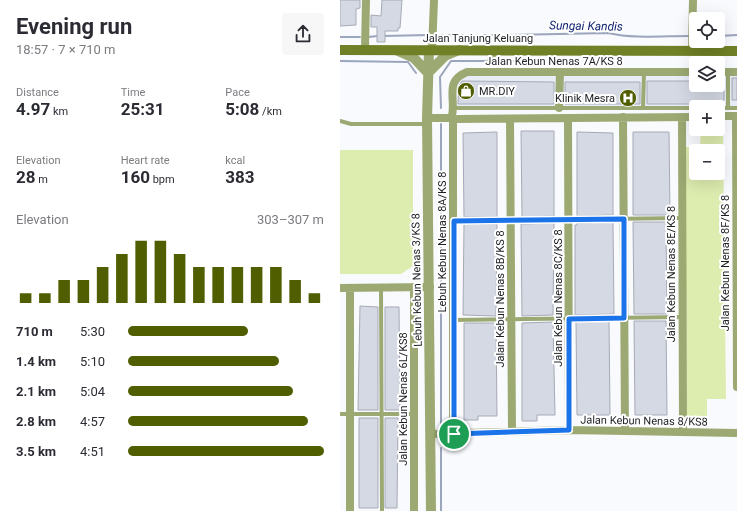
<!DOCTYPE html>
<meta charset="utf-8">
<style>
body{margin:0;font-family:Roboto,sans-serif;background:#f7f7f7;color:#2b2b33;height:100vh;display:flex;flex-direction:column;font-size:15px;white-space:nowrap}
*{box-sizing:border-box;margin:0}
p{font-size:13px;color:#7c7c81}
.icon{flex:none;width:22px;height:22px;fill:none;stroke:currentColor;stroke-width:2;stroke-linecap:round;stroke-linejoin:round}
.map{position:relative;flex:1;overflow:hidden}
.panel{display:flex;flex-direction:column;background:#fff;width:340px}
.panel>*{flex:none}
.controls{position:absolute;left:349px;top:12px;display:grid;gap:8px}
.controls a{display:grid;place-items:center;width:36px;height:36px;border-radius:4px;background:#fff;box-shadow:0 4px 16px #0002;font-size:20px}
.pin{position:absolute;display:grid;place-items:center;width:34px;height:34px;color:#fff;margin:-17px;border:2px solid #fff;border-radius:50%;box-shadow:0 1px 4px #0007}
.round{display:grid;place-items:center;flex:none;width:42px;height:42px;border-radius:4px;background:#f7f7f7}
.head{display:flex;align-items:center;justify-content:space-between;height:68px;padding:0 16px}
h1{font-size:22px;font-weight:700;line-height:30px}
.metrics{display:grid;grid-template-columns:repeat(3,1fr);gap:6px;height:68px;padding:4px 16px}
.metrics div{display:grid;align-content:center}
.metrics b{font-size:17px;font-weight:700}
.metrics small{font-size:11px;font-weight:400}
.metrics p{font-size:11px}
.chart{height:112px;padding:8px 16px}
.chart p{display:flex;justify-content:space-between}
.chart svg{width:100%;height:72px;margin-top:4px;stroke:#515e00;stroke-width:6}
ul{padding:0 16px;list-style:none;font-size:13px}
li{display:grid;grid-template-columns:64px 48px 1fr;align-items:center;height:30px}
li i{height:10px;border-radius:5px;background:#515e00}
main{display:flex;flex:1;min-height:0}
.map>svg:first-child{display:block}
</style>
<main>
<section class="panel">
<div class="head"><div><h1>Evening run</h1><p>18:57 · 7 × 710 m</p></div><a class="round"><svg class="icon" aria-label="share" viewBox="0 0 24 24"><path d="M12 15V3M7 8l5-5 5 5M5 13v7h14v-7"/></svg></a></div>
<div class="metrics">
<div><p>Distance</p><b>4.97<small> km</small></b></div>
<div><p>Time</p><b>25:31</b></div>
<div><p>Pace</p><b>5:08<small> /km</small></b></div>
</div>
<div class="metrics">
<div><p>Elevation</p><b>28<small> m</small></b></div>
<div><p>Heart rate</p><b>160<small> bpm</small></b></div>
<div><p>kcal</p><b>383</b></div>
</div>
<div class="chart"><p><span>Elevation</span>303–307 m</p>
<svg viewBox="0 0 160 44" preserveAspectRatio="none"><path d="M5 44V38M15 44V38M25 44V30M35 44V30M45 44V22M55 44V14M65 44V6M75 44V6M85 44V14M95 44V22M105 44V22M115 44V22M125 44V22M135 44V22M145 44V30M155 44V38"/></svg>
</div>
<ul>
<li><b>710 m</b>5:30<i style="width:61%"></i></li>
<li><b>1.4 km</b>5:10<i style="width:77%"></i></li>
<li><b>2.1 km</b>5:04<i style="width:84%"></i></li>
<li><b>2.8 km</b>4:57<i style="width:92%"></i></li>
<li><b>3.5 km</b>4:51<i style="width:100%"></i></li>
</ul>
</section>
<div class="map">
<svg width="397" height="511" viewBox="0 0 397 511">
<rect width="100%" height="100%" fill="#f8fafe"/>
<path fill="#e8edf8" d="M378,74h19v32h-281l1,-25 10,-6h229v10h22z"/>
<path fill="#ddecaf" fill-rule="evenodd" d="M378,124l5,6 3,269h-19v25l-13,-1 -7,-4 -2,-272h15l1,-18h17zM356,151h22v22h-22z
M0,150h73v116l-12,8h-61z"/>
<g fill="none" stroke-linecap="round" stroke-linejoin="round">
<path stroke="#9ba5bb" stroke-width="2" d="M98,35h60
M165,35l103,-2c26,6 54,3 81,3
M43,36l46,-1
M378,36l19,-1
M0,37h20
M28,37l10,-1
M0,61l68,1 8,11
M101,108l-1,-31 11,-16h64
M101,124v300
M101,448v63"/>
</g>
<path fill="#d4d9e4" stroke="#a6aab5" d="M0,0h20v8l-4,1v16l-16,1z
M42,0h20l-2,28h-2v3h-13v11h-8v-15h-6v-12l10,1z
M392,78h5v22h-5z
M122,81l92,1v22h-96l1,-17z
M307,81h49v4h22v-4h6v19h-1v4h-76z
M225,82h75v22h-75z
M181,131h33v85l-32,1z
M157,132v85h-33l-1,-84z
M237,132l36,1v82l-36,1z
M293,132h36l1,83h-37z
M273,222l1,92 -39,1v-90h2v-2z
M293,222h33l1,92h-33z
M214,223l-1,92 -31,1 -1,-92z
M124,224h33l-1,92 -33,-1z
M20,306l18,1v103h-20z
M45,307h14l1,103h-15z
M269,321l1,94h-33l-1,-93z
M294,321h32l1,94h-32z
M213,322l2,93h-18v6h-15v-98z
M124,323h32l1,93h-19v4h-14z
M19,418h19v90h-19z
M45,418h13l-1,90h-12z"/>
<g fill="none" stroke-linecap="round" stroke-linejoin="round">
<path stroke="#9ca972" stroke-width="4" d="M149,60l9,-8
M113,108h243
M303,108l1,-36
M378,108h19
M388,108v-36
M0,121l11,3h75
M114,221l228,-3
M41,288l1,223
M113,320l230,-3
M0,414h73"/>
<path stroke="#9ca972" stroke-width="8" d="M25,49l1,-49
M92,50l2,-50
M352,50l1,-50
M378,72h19
M219,108l1,-36
M378,116h19
M396,116l1,271
M283,117l2,313
M342,117l1,315
M87,118h23l2,-2c4,-18 -8,-35 15,-44h229
M228,118l1,312
M118,119l238,-2
M170,119l2,313
M113,123v311
M74,287v224
M0,288l90,-1
M91,434l138,-4 168,3
M10,511v-223"/>
<path stroke="#9ca972" stroke-width="10" d="M89,50l-2,68 4,393
M58,51l16,7 14,15
M88,73l17,-17 14,-6"/>
<path stroke="#708026" stroke-width="10" d="M0,50l397,1"/>
</g>
<g fill="none" stroke-linecap="round" stroke-linejoin="round">
<defs>
<path id="route" d="M284,219v99l-55,1v111l-115,4v-213z"/>
</defs>
<use href="#route" stroke="#fff" stroke-width="8"/>
<use href="#route" stroke="#1a73e8" stroke-width="5"/>
</g>
<defs>
<symbol id="shop-disc" viewBox="-11 -11 22 22"><circle r="9.5" fill="#515e00" stroke="#fff"/><path d="M-5-2.5h2.3a2.7 3.5 0 0 1 5.4 0H5L5.5 6h-11ZM-1.5-2.5h3a1.5 2.3 0 0 0-3 0Z" fill="#fff"/></symbol>
<symbol id="hospital-disc" viewBox="-11 -11 22 22"><circle r="9.5" fill="#515e00" stroke="#fff"/><path d="M-5-5h3v3.5h4V-5h3V5h-3V1.5h-4V5h-3Z" fill="#fff"/></symbol>
</defs>
<g fill-rule="evenodd">
<use href="#shop-disc" x="116" y="81" width="20" height="20"/>
<use href="#hospital-disc" x="278" y="88" width="20" height="20"/>
</g>
<g text-anchor="middle" dominant-baseline="central" stroke-width="4" stroke-linejoin="round" paint-order="stroke">
<g font-size="11" fill="#1d1f23" stroke="#fff">
<text x="138" y="38">Jalan Tanjung Keluang</text>
<text x="214" y="61">Jalan Kebun Nenas 7A/KS 8</text>
<text transform="translate(102 242) rotate(-90)">Lebuh Kebun Nenas 8A/KS 8</text>
<text transform="translate(385 263) rotate(-90)">Jalan Kebun Nenas 8F/KS 8</text>
<text transform="translate(331 274) rotate(-90)">Jalan Kebun Nenas 8E/KS 8</text>
<text transform="translate(77 280) rotate(-91)">Lebuh Kebun Nenas 3/KS 8</text>
<text transform="translate(218 298) rotate(-90)">Jalan Kebun Nenas 8C/KS 8</text>
<text transform="translate(160 299) rotate(-90)">Jalan Kebun Nenas 8B/KS 8</text>
<text transform="translate(63 399) rotate(-90)">Jalan Kebun Nenas 6L/KS8</text>
<text transform="translate(304 421) rotate(1)">Jalan Kebun Nenas 8/KS8</text>
</g>
<g font-size="11" fill="#1d1f23" stroke="#fff" text-anchor="start">
<text x="139" y="91">MR.DIY</text>
<text x="275" y="98" text-anchor="end">Klinik Mesra</text>
</g>
<g font-size="12" font-style="italic" fill="#0c1e6e" stroke="#fff">
<text transform="translate(246 26) rotate(1)">Sungai Kandis</text>
</g>
</g>
</svg>
<div class="controls">
<a><svg class="icon" aria-label="locate" viewBox="0 0 24 24"><circle cx="12" cy="12" r="6"/><path d="M12 2v4M12 18v4M2 12h4M18 12h4"/></svg></a>
<a><svg class="icon" aria-label="layers" viewBox="0 0 24 24"><path d="M12 4l9 5-9 5-9-5zM3 14l9 5 9-5"/></svg></a>
<a>+</a>
<a>−</a>
</div>
<div class="pin" style="left:114px;top:434px;background:#1e9e55"><svg class="icon" aria-label="arrive" viewBox="0 0 24 24"><path d="M6 21V4h12l-3 4 3 4H6"/></svg></div>
</div>
</main>
